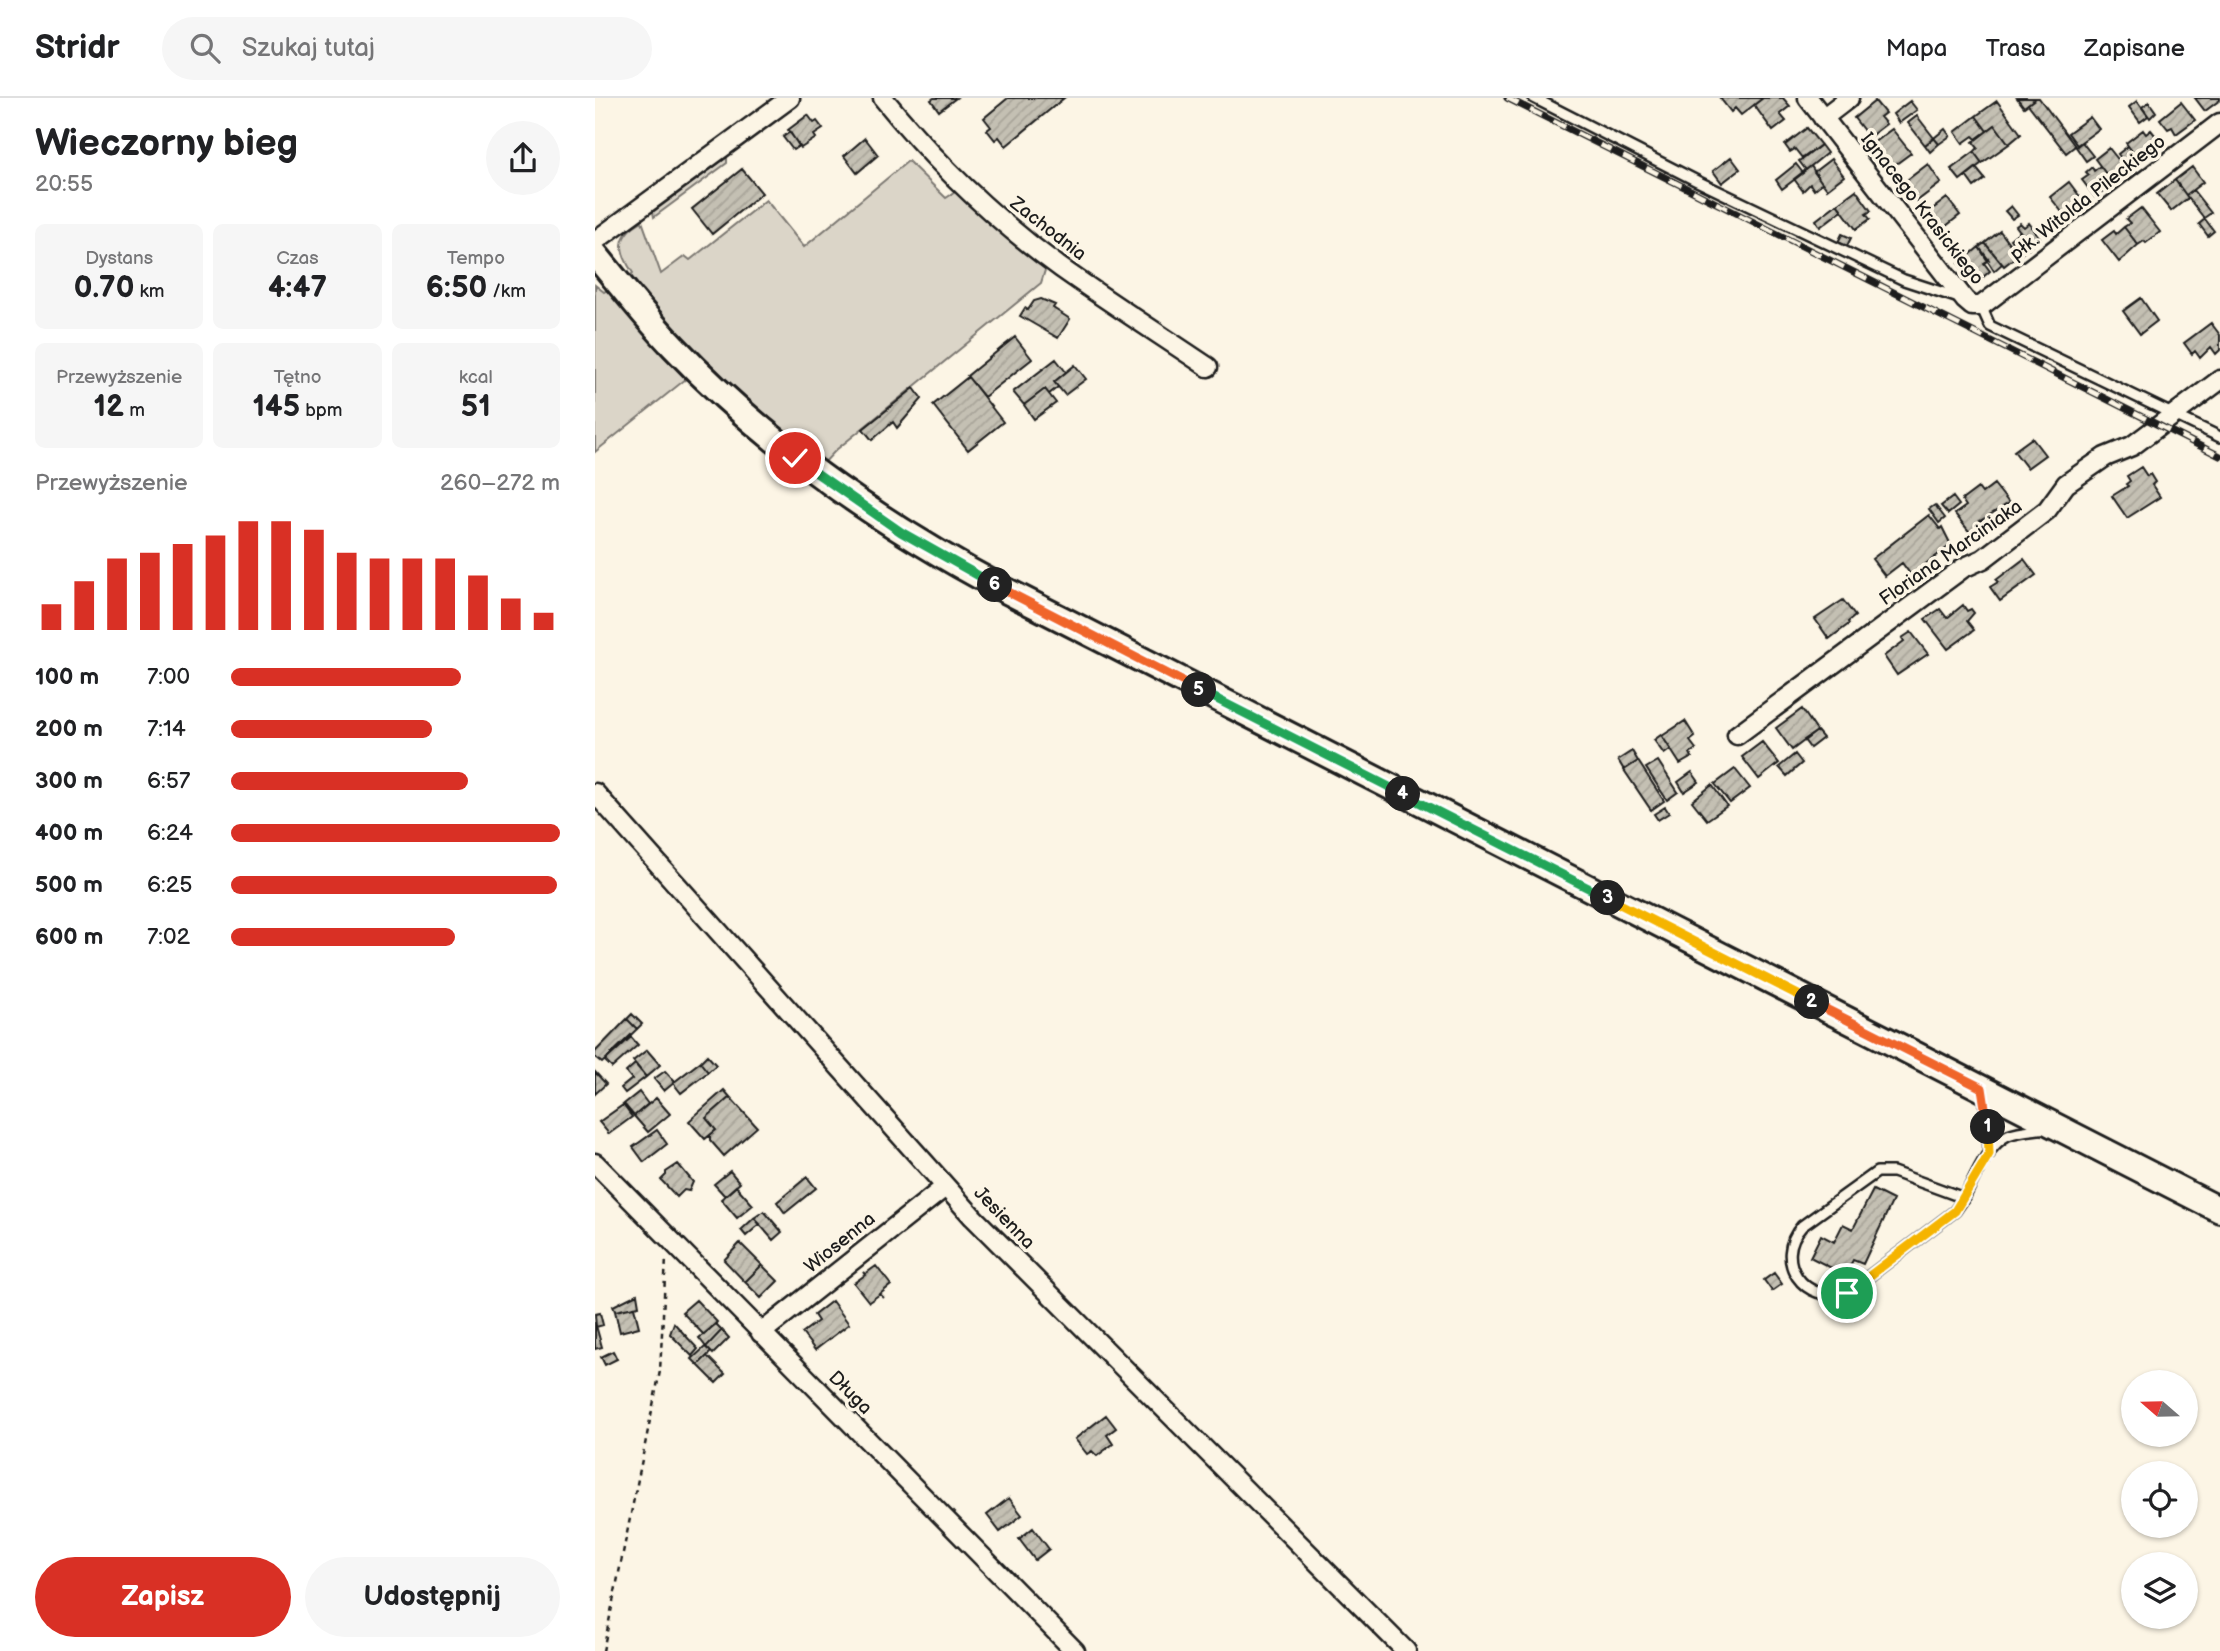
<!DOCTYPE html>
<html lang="pl">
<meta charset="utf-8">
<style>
body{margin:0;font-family:"Balsamiq Sans",sans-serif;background:#f6f6f6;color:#202124;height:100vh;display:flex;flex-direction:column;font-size:26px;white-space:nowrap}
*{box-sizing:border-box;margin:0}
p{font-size:23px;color:#757577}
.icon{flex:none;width:38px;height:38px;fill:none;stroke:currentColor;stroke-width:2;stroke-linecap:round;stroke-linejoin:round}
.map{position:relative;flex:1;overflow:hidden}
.drawer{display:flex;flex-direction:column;background:#fff;width:595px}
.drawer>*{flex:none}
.needle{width:46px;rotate:290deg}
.controls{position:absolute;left:1526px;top:1272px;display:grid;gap:14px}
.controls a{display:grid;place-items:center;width:77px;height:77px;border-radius:50%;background:#fff;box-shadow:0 2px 5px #0004;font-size:35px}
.pin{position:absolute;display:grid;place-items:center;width:60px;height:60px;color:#fff;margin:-30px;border:4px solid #fff;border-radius:50%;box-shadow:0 2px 7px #0007}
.km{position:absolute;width:35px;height:35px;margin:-18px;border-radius:50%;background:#222;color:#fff;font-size:19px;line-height:35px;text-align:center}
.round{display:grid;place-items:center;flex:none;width:74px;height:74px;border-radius:37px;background:#f6f6f6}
.head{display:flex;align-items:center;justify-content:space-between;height:119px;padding:0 35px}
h1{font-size:38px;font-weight:700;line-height:52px}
.figures{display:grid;grid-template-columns:repeat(3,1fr);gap:10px;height:119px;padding:7px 35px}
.figures div{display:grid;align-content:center;border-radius:10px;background:#f6f6f6;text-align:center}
.figures b{font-size:30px;font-weight:700}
.figures small{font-size:19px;font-weight:400}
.figures p{font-size:19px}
.chart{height:196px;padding:14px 35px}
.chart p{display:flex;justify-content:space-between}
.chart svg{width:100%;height:126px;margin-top:7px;stroke:#d93025;stroke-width:6}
.action{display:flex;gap:14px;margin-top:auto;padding:14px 35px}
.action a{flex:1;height:80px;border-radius:42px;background:#d93025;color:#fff;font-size:28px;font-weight:700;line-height:80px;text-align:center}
.action a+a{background:#f6f6f6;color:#202124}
ul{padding:0 35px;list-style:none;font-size:23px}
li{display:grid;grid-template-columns:112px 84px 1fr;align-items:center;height:52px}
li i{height:18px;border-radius:9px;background:#d93025}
header{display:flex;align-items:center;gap:42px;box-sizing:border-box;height:98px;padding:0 35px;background:#fff;border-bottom:2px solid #e0e0e0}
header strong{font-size:33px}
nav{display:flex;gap:38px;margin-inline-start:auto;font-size:24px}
.search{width:490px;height:63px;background:#f6f6f6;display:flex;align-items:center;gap:18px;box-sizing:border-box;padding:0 24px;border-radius:38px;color:#757577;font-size:26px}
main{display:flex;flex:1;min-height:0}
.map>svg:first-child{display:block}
</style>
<header>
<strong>Stridr</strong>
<div class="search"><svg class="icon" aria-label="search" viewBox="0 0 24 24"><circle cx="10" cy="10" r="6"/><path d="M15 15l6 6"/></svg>Szukaj tutaj</div>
<nav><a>Mapa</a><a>Trasa</a><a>Zapisane</a></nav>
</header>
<main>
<section class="drawer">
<div class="head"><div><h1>Wieczorny bieg</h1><p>20:55</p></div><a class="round"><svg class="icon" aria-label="share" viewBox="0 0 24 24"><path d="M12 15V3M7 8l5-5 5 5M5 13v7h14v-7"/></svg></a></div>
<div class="figures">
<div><p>Dystans</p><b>0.70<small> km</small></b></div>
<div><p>Czas</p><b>4:47</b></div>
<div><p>Tempo</p><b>6:50<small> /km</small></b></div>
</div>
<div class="figures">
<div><p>Przewyższenie</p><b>12<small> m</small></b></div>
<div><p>Tętno</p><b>145<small> bpm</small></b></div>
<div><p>kcal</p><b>51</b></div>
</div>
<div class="chart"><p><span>Przewyższenie</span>260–272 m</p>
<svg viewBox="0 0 160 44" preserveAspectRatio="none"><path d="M5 44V35M15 44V27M25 44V19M35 44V17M45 44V14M55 44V11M65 44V6M75 44V6M85 44V9M95 44V17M105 44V19M115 44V19M125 44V19M135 44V25M145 44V33M155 44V38"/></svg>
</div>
<ul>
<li><b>100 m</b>7:00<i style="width:70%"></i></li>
<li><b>200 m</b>7:14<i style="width:61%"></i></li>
<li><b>300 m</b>6:57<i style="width:72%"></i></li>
<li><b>400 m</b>6:24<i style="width:100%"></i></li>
<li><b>500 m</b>6:25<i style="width:99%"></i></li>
<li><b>600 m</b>7:02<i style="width:68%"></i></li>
</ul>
<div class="action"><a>Zapisz</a><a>Udostępnij</a></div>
</section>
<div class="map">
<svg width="1625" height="1553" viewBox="0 0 1625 1553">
<defs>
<pattern id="building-hatch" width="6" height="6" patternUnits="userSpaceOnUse" patternTransform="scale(1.75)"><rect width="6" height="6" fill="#c4c0b3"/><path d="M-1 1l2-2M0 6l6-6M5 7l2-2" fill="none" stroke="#a8a499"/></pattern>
</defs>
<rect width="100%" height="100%" fill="#fcf5e5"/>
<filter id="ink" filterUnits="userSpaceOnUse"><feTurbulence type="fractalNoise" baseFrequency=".0143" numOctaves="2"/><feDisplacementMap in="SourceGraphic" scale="14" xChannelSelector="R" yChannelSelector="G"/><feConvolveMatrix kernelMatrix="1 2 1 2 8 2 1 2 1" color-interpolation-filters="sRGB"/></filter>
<g filter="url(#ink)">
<path fill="#dbd5c8" stroke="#7c7872" stroke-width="2" d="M132,59v6l-73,54 -1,-5z
M313,63l38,37 14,-9 86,78 -5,16 -205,167 -13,14c-70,-57 -137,-116 -194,-187l4,-4c-15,-22 -17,-38 9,-52l19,53 24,-18 5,4 76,-60 38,47z
M0,187l9,7 3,-2 79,89 -91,73z"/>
<path fill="url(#building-hatch)" stroke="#1c1c1c" stroke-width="2" d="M339,0h22l-17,13 -8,-11z
M413,0h56l-58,48 -7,-9 -4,3 -8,-10 4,-3 -7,-9z
M1125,0h43l-22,17 -6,-7 -4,4z
M1168,0h20l7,8 -10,8 6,7 -13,10 -19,-26z
M1422,0h19l-12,9z
M1441,0h3l36,48 -9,7 -38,-49z
M1600,0h25v2l-15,11z
M1280,3l10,12 -5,4 6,7 -17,13 -15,-19z
M1315,3l7,9 -18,13 -6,-9z
M1402,3l24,33 -12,10 -14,-19 -8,6 -11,-15z
M1542,3l11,15 -8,6 -11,-15z
M1554,4l7,10 -6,6 -8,-11z
M1586,4l14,18 -19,14 -4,-7 -4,2 -8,-10z
M213,17l6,8 3,-2 6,8 -9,6 2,3 -15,10 -13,-18z
M1322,18l17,22 -9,7 -17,-22z
M1381,18l11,15 -11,8 -3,-3 -10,7 -8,-11z
M1495,19l9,12 -22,16 -9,-12z
M1400,27l14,19 -27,19 -8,-11 4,-4 -5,-6z
M1212,30l14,17 -18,14 -8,-10 -5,3 -5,-7z
M1297,31l19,24 -19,14 -6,-8 -3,3 -7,-9 3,-3 -6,-7z
M1350,31l5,7 -11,8 -5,-6z
M1548,32l3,4 5,-4 9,11 -5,4 2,3 -17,14 -14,-19z
M195,34l9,14 -6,4 -10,-13z
M270,40l13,17 -21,18 -13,-17z
M1339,40l5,6 -9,8 -5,-7z
M1487,44l11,14 -7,5 -10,-14z
M1226,47l6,8 -21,17 -7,-9z
M1533,48l12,16 -10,8 -12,-16z
M1514,50l19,24 -15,11 -18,-24z
M1379,54l8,11 -22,17 -9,-11z
M1136,59l9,12 -18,14 -9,-12z
M1236,61l13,17 -17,13 -13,-17z
M1201,66l7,9 -21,16 -6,-9z
M1333,66l13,19 -24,18 -14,-18z
M1216,68l11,17 -8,7 -4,-6 -7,7 -9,-12z
M1505,68l13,17 -18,14 -13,-17 7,-5 -3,-3 6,-5 2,4z
M1597,69l11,15 -17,13 -11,-15z
M1381,70l9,11 -11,8 -8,-11z
M147,71l20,24 -50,41 -20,-25z
M1580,82l13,18 -17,13 -14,-17z
M1474,84l15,20 -18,15 -16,-20z
M1261,92l15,21 -5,3 4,5 -14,10 -19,-25z
M1598,92l18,23 -7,5 -18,-23z
M1352,100l13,17 -19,15 -11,-19z
M1242,106l5,6 -22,17 -4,-7z
M1416,108l7,9 -6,4 -7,-8z
M1546,110l19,24 -14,11 -2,-2 -6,4 -14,-18 6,-4 -4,-4z
M1610,121l9,12 -6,5 -9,-12z
M1425,125l4,4 5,-4 11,15 -9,8 -15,-20z
M1529,129l14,18 -19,17 -17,-22 12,-9 2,3z
M1405,133l18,24 -14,11 -19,-23z
M1425,133l11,15 -10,8 -11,-15z
M1247,136l9,4 -4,8 -9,-4z
M1390,145l17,21 -8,7 -15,-24z
M1384,149l10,13 -5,3 6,8 -15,13 -16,-20z
M1546,200l16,23 -17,13 -17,-23z
M446,201l14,6 -2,3 17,11 -12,19 -38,-22 5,-8 3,2 6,-9z
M1616,225l9,12v15l-4,4 -5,-7 -11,11 -5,-7 -3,3 -8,-11z
M420,239l17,22 -48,38 -17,-21z
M461,261l10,13 -12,10 4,5 -9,7 -4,-5 -21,16 -11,-13z
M480,267l11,14 -21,16 -11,-13z
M373,279l35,45 -35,28 -35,-45z
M319,290l8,11 -25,29 -4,-6 -21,18 -9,-11z
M450,291l11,14 -22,16 -10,-14z
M1437,340l13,17 -18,13 -13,-17z
M1546,369l6,9 3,-2 5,8 -3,3 8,12 -33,21 -15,-22 16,-10 -2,-2 4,-3 -3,-5z
M1399,386l15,19 -29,18 4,5 -12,9 -17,-21 11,-8 -4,-6 16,-12 4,5z
M1358,399l6,8 -11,9 -7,-8z
M1340,407l10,13 -6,5 -10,-14z
M1334,417l11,14 2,-2 9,18 -40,30 -9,-12 -17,13 -13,-17z
M1429,461l12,16 -36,26 -10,-14 8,-5 -2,-2z
M1248,502l12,16 -7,6 1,2 -20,15 -14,-20z
M1368,507l4,6 4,-2 3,4 -7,8 7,9 -26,19 -23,-30 15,-10 7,9z
M1316,534l17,22 -31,21 -13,-19 20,-15 -2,-3z
M1207,611l15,22 -25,19 -16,-22z
M1090,623l10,16 -5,4 6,8 -6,4 2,4 -12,7 -18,-28z
M1222,633l6,7 -13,10 -6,-8z
M1066,637l10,14 -7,5 -10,-14z
M1167,644l17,21 -20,16 -17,-22z
M1037,653l6,10 -14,9 -6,-10z
M1200,656l7,9 -15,13 -8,-9z
M1043,663l26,40 -13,9 -27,-40z
M1063,663l20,31 -11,8 -21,-32z
M1140,671l15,19 -20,15 -15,-19z
M1097,674l7,10 -15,10 -6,-10z
M1117,687l15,21 -20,14 -15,-19z
M1070,709l4,6 -11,7 -4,-6z
M37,916l10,10 -5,5 -10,-10z
M32,921l10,10 -35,34 -7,-6v-5z
M36,939l7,8 -26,23 -7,-7z
M52,952l13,15 -14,12 -13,-16z
M112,957l9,10 -8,7 -8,-10z
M105,964l8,10 -27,21 -8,-10z
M40,966l11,13 -21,16 -4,-5 11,-9 -6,-7z
M70,973l10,11 -11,9 -10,-12z
M0,974l11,12 -11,10z
M129,992l6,7 -24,21 10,12 -11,9 -16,-18z
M44,994l9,12 -14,12 -10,-12z
M135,999l27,30 -33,29 -14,-16v-5l6,-5 -10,-12z
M61,1000l14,16 -22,18 -14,-16z
M28,1007l9,12 -23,17 -10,-12z
M62,1032l10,14 -23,18 -11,-15z
M83,1066l15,18 -4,9 -5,-1 -7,7 -16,-17 5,-5v-3z
M135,1073l10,12 -15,13 -11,-12z
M212,1079l9,11 -31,25 -8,-11z
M141,1088l17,19 -16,13 -16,-19z
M1278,1092l20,10 -30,64 -10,-4 -8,15 -35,-18 11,-22 13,7 9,-18 10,5z
M169,1113l18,21 -9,8 -19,-22z
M159,1120l6,6 -14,12 -5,-6z
M145,1145l22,22 -17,17 -21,-22z
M167,1167l16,16 -17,17 -16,-16z
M281,1168l15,19 -11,9 4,4 -4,-4 -11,8 -15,-19 11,-8 -2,-3 2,2z
M1179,1175l8,11 -10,7 -8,-11z
M42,1196l2,12 -24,5 -2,-5z
M101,1202l21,22 -13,13 -22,-23z
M237,1203l17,23 -34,26 -13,-17 16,-12 -4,-6z
M39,1209l5,20 -19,5 -5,-21z
M5,1215l3,12 -7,2 -1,-13z
M0,1224l7,25 -7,2z
M79,1225l24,26 -6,7 -22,-22z
M121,1226l6,6 -16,17 -7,-9z
M127,1232l7,8 -16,16 -7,-7z
M110,1249l6,5 -13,13 -6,-6z
M18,1253l4,8 -12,6 -4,-8z
M112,1258l18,18 -9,9 -18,-18z
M511,1317l10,13 -9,7 6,9 -16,12 -5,-5 -5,3 -12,-15z
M414,1400l13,17 -22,17 -13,-17z
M438,1430l16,21 -14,11 -16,-21z"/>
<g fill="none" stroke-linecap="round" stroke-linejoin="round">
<defs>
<path id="service" d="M939,0l163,83 207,99 55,18
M1386,208l9,20 230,111
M1388,995l5,26 1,35
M1369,1100l-9,13 -108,82c-43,12 -75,-33 -45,-67l75,-54h16l71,26c11,-20 22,-52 44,-63 12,-5 26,-5 38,-7"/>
<path id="minor" d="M288,0c51,63 112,122 178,170 48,34 98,66 147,99
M1213,0l157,202 7,6h9l239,-183
M1228,20l26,-20
M0,143l195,-143
M1142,637l226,-167 20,-9 64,-49 19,-26 39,-27 27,-11 88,-66
M0,695l378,424 433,434
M0,1065l480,488
M166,1235l184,-146"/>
<path id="secondary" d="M0,156c26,32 51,64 79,93 95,100 208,178 329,242l1217,621"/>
</defs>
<use href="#service" stroke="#1c1c1c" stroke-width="14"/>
<use href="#minor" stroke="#1c1c1c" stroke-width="23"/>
<use href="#secondary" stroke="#1c1c1c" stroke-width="30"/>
<path stroke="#1c1c1c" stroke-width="2.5" stroke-dasharray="5 5" stroke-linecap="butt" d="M8,1553l57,-280 6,-113"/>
<use href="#service" stroke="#fcf5e5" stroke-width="9"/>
<use href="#minor" stroke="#fcf5e5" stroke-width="18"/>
<use href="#secondary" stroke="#fcf5e5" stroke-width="24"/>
<defs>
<path id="rail" d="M912,0l713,358"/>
</defs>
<use href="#rail" stroke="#1c1c1c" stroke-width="7"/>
<use href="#rail" stroke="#fcf5e5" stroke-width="4.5" stroke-dasharray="13" stroke-linecap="butt"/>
</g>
</g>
<g fill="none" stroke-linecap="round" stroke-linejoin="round" filter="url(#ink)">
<defs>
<path id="split-1" d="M1252,1195l108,-82 34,-57 -1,-27"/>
<path id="split-2" d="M1217,904l170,86 6,39"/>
<path id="split-3" d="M1013,800l204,104"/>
<path id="split-4" d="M808,696l205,104"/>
<path id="split-5" d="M604,592l204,104"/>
<path id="split-6" d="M400,487l204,105"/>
<path id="split-7" d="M200,360l106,74 94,53"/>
</defs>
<use href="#split-1" stroke="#fff" stroke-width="14"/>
<use href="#split-2" stroke="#fff" stroke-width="14"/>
<use href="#split-3" stroke="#fff" stroke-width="14"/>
<use href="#split-4" stroke="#fff" stroke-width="14"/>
<use href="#split-5" stroke="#fff" stroke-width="14"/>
<use href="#split-6" stroke="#fff" stroke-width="14"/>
<use href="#split-7" stroke="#fff" stroke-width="14"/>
<use href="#split-1" stroke="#f5b400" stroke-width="9"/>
<use href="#split-2" stroke="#f0652b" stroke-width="9"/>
<use href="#split-3" stroke="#f5b400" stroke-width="9"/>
<use href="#split-4" stroke="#22a559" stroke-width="9"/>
<use href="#split-5" stroke="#22a559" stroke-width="9"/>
<use href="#split-6" stroke="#f0652b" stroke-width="9"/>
<use href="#split-7" stroke="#22a559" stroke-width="9"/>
</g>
<g text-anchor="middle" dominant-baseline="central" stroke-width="7" stroke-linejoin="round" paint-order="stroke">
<g font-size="19" fill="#1c1c1c" stroke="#fcf5e5">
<text transform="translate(1493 100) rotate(-38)">płk. Witolda Pileckiego</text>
<text transform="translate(1327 111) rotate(52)">Ignacego Krasickiego</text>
<text transform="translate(453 131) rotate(38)">Zachodnia</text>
<text transform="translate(1356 455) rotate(-35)">Floriana Marciniaka</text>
<text transform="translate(409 1120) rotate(46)">Jesienna</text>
<text transform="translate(245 1145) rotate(-39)">Wiosenna</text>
<text transform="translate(255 1295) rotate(45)">Długa</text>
</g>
</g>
</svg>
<div class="controls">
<a><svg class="needle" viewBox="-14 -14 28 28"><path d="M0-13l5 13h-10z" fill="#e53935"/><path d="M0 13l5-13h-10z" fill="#757577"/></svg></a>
<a><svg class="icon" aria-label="locate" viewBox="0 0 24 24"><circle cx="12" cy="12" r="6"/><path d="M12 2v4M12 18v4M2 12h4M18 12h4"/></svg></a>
<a><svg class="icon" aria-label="layers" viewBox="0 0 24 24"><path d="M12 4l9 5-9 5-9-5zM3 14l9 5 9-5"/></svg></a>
</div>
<div class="pin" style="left:1252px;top:1195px;background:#1e9e55"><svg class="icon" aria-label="arrive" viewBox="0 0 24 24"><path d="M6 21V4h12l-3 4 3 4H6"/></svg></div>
<div class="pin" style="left:200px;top:360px;background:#d93025"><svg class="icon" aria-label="check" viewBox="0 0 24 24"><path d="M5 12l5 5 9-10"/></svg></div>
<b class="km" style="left:1393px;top:1029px">1</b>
<b class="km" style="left:1217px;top:904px">2</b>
<b class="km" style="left:1013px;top:800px">3</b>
<b class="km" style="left:808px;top:696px">4</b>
<b class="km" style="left:604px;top:592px">5</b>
<b class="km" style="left:400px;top:487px">6</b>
</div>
</main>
